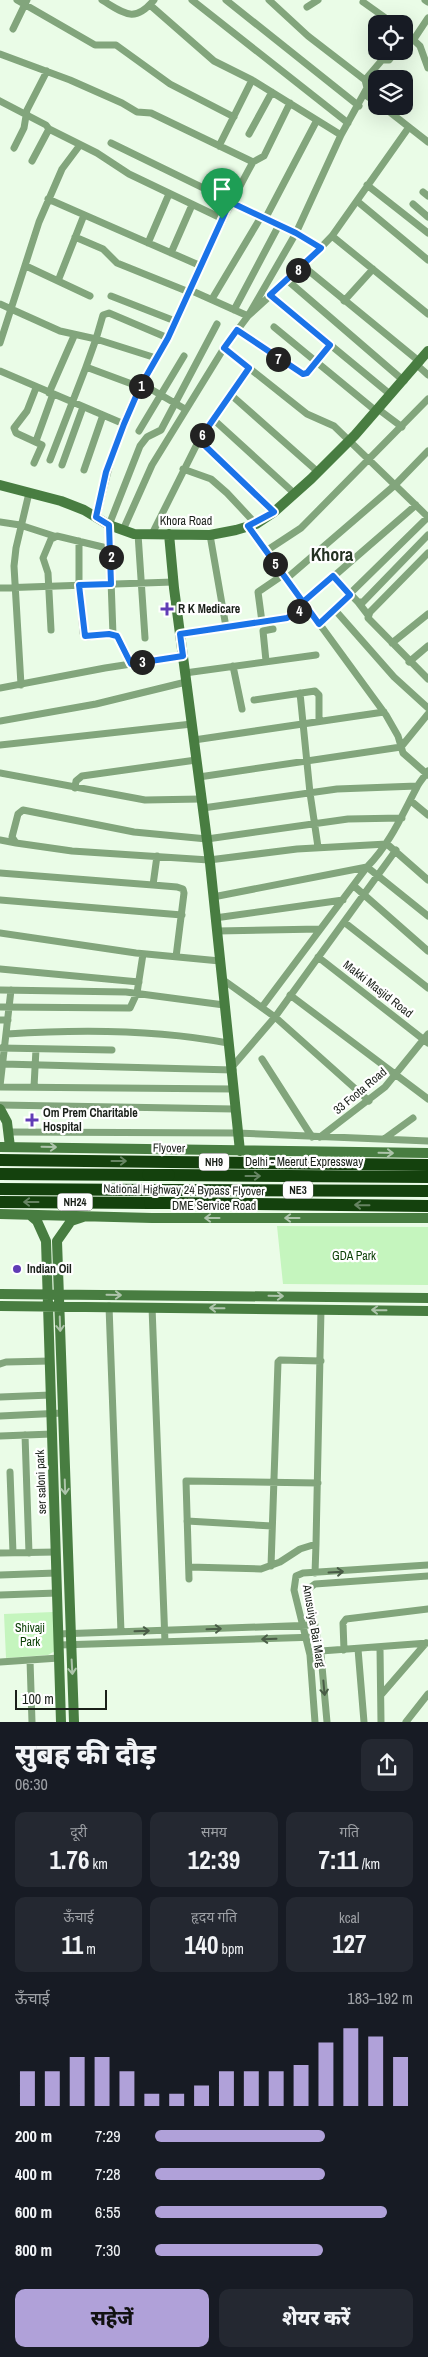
<!DOCTYPE html>
<html lang="hi">
<meta charset="utf-8">
<style>
body{margin:0;font-family:"Archivo Narrow","Noto Sans Devanagari",sans-serif;background:#242831;color:#f1f3f6;height:100vh;display:flex;flex-direction:column;font-size:19px;white-space:nowrap}
*{box-sizing:border-box;margin:0}
p{font-size:16px;color:#9ea1a6}
.icon{flex:none;width:28px;height:28px;fill:none;stroke:currentColor;stroke-width:2;stroke-linecap:round;stroke-linejoin:round}
.map{position:relative;height:1722px;overflow:hidden}
.sheet{display:flex;flex-direction:column;background:#171b24;flex:1}
.sheet>*{flex:none}
.fabs{position:absolute;left:368px;top:15px;display:grid;gap:10px}
.fabs a{display:grid;place-items:center;width:45px;height:45px;border-radius:10px;background:#171b24;box-shadow:0 5px 20px #0002;font-size:25px}
.scale{position:absolute;left:15px;bottom:12px;width:92px;box-sizing:border-box;padding-left:5px;border:2px solid #1a2019;border-top:0;font-size:14px;line-height:18px;white-space:nowrap;color:#1a2019;-webkit-text-stroke:4px #fff;paint-order:stroke}
.pin{position:absolute;display:grid;place-items:center;width:42px;height:42px;color:#fff;margin:-51px -21px;border-radius:50% 50% 50% 0;rotate:-45deg;box-shadow:0 0 5px #0007}
.pin .icon{rotate:45deg}
.km{position:absolute;width:25px;height:25px;margin:-12px;border-radius:50%;background:#222;color:#fff;font-size:14px;line-height:25px;text-align:center}
.round{display:grid;place-items:center;flex:none;width:52px;height:52px;border-radius:10px;background:#242831}
.summary{display:flex;align-items:center;justify-content:space-between;height:85px;padding:0 15px}
h1{font-size:28px;font-weight:800;line-height:38px}
.figures{display:grid;grid-template-columns:repeat(3,1fr);gap:8px;height:85px;padding:5px 15px}
.figures div{display:grid;align-content:center;border-radius:10px;background:#242831;text-align:center}
.figures b{font-size:25px;font-weight:800}
.figures small{font-size:14px;font-weight:400}
.figures p{font-size:14px}
.chart{height:140px;padding:10px 15px}
.chart p{display:flex;justify-content:space-between}
.chart svg{width:100%;height:90px;margin-top:5px;stroke:#b0a1d9;stroke-width:6}
.button{display:flex;gap:10px;margin-top:auto;padding:10px 15px}
.button a{flex:1;height:58px;border-radius:10px;background:#b0a1d9;color:#111;font-size:20px;font-weight:800;line-height:58px;text-align:center}
.button a+a{background:#242831;color:#f1f3f6}
ul{padding:0 15px;list-style:none;font-size:16px}
li{display:grid;grid-template-columns:80px 60px 1fr;align-items:center;height:38px}
li i{height:12px;border-radius:6px;background:#b0a1d9}
.map>svg:first-child{display:block}
</style>
<div class="map">
<svg width="428" height="1722" viewBox="0 0 428 1722">
<rect width="100%" height="100%" fill="#eafce7"/>
<path fill="#c5f5be" d="M277,1226l151,1v58l-145,-1z
M53,1612l2,39 -7,4 -42,3 -2,-44z"/>
<g fill="none" stroke-linecap="round" stroke-linejoin="round">
<path stroke="#82a57c" stroke-width="7" d="M17,0l78,45h21l54,39 64,33
M102,0c22,13 32,24 52,0
M192,0l156,123
M226,0l133,106
M425,0l3,2
M363,2l31,22
M150,5l64,56 38,19 89,55
M307,7l11,-7
M13,29l14,-29
M404,31l16,15 8,22
M414,39l14,-21
M0,54l70,26 52,23 15,9 14,1 102,49c-32,57 -57,117 -85,175 -8,17 -19,33 -28,50 -22,41 -33,85 -43,130
M365,80l17,-20h7l7,-9
M364,94l12,8
M0,101l46,24 3,4 -17,32
M382,106l46,36
M49,129l48,24 32,21 94,45
M249,134l23,-42
M111,143l185,90 25,15
M80,145l-18,24 -23,53 -28,87 49,22 36,8 -10,28 54,20
M219,146l33,-66
M14,148l10,-20 3,-18 20,-39
M253,162l11,-6 26,-53
M367,185l61,48
M423,192l5,4
M48,199l153,67
M357,201l71,59
M413,204l15,13
M265,219l52,-99
M332,236l96,78
M75,237l28,12 14,14 72,29
M148,243l21,-49
M171,253l21,-48
M26,266l64,30
M303,266l117,96
M287,280l117,101
M58,281l26,-66
M190,290l58,26 48,-83 45,-98 26,-47 -2,-8 -57,-44 -39,-36
M270,295l121,100
M111,296l64,25
M212,299l49,-82
M344,301l29,-32
M0,304l11,5 -11,34
M234,310l45,-85
M274,327l102,84
M237,330l66,44 4,-1 23,-28
M224,348l83,66 27,12 94,91 -109,107
M156,358l-60,-19 7,-24 6,-2 59,25
M417,365l11,10
M0,371l124,53
M142,384l43,25
M49,393l25,-57
M230,394l88,78
M378,409l24,18
M213,419l82,75
M139,431l45,-75
M199,440l75,72
M36,441l17,-47
M50,460l36,-93
M34,463l8,-18 -26,-12 -2,-5 13,-17 9,-23
M62,465l21,-58
M183,469l28,10 16,14 29,31
M84,470l19,-55
M0,522l20,3 34,11
M248,526l138,189 12,21 5,17 25,22
M123,530l29,-65 72,-117 24,-32 55,-50 29,-30 77,-109
M138,534l7,104
M152,534l47,-94 50,-72
M210,535l16,92
M79,541v44l4,48 4,4 22,-3 8,2 14,27
M266,551l35,-23 127,-129
M428,553l-58,59 -2,6 60,61
M333,576l25,26h5l65,-67
M286,579l109,-94 33,-34
M0,588l173,-6
M358,602l10,13
M303,603l113,-98
M335,610l59,67 34,31
M262,622l-4,-30 25,-17
M51,630l-3,-57 -5,-15 8,-19 6,-3 54,13
M180,634l107,-16 19,-12
M113,635l-4,-110 31,-79 7,-9 14,-7 56,-106
M392,643l36,-29
M266,661l-3,-30 10,-2
M409,662l19,-16
M233,666l9,43
M185,673l131,-18
M21,685l-7,-119 2,-18 13,-55
M0,688l105,-20 78,-12
M300,693l10,100 8,54
M254,700l61,-9 4,4v26
M0,721l96,-17 90,-22
M194,740l190,-28
M0,745l192,-21
M0,773l145,27 56,-1
M199,777l202,-30 27,-33
M75,788l1,-7 6,-5 114,-16
M411,801l17,14
M203,808l134,-19 80,-3
M402,818l-54,1 -141,20 -73,-7 -111,-22 -5,4 -6,23 4,6 56,8 137,9 88,-11 90,-5 41,36
M0,840l16,3
M0,873l153,12 4,-29
M153,885l24,2 6,2 1,4 -8,64
M354,886l74,65
M213,897l154,-30 61,49
M0,900l182,15
M215,918l128,-18
M344,922l84,66
M217,931l103,-2
M0,933l136,20 84,8
M318,957l110,86
M0,969l139,13
M222,979l53,38 94,84
M0,990l126,2 98,13
M290,995l138,104
M0,1007l130,1 7,-15 6,-39
M262,1007l105,-140c23,-23 35,-52 50,-80 3,-6 8,-11 11,-16
M0,1020h8
M7,1034c74,-5 148,-5 221,9
M0,1048l112,2
M262,1059l50,78
M3,1064l230,6
M232,1067l43,-50 121,-167
M0,1086l11,-96
M0,1087l234,2
M34,1087l2,-38
M0,1105l234,4
M9,1132l227,1 192,8
M320,1137l65,-50 43,-53
M384,1139l29,-21
M109,1306l12,326
M152,1307l13,335
M0,1364l6,-2 44,-1
M0,1397l51,-2
M0,1416l63,-3
M25,1435l4,118
M0,1436l52,-2
M10,1472l3,81
M187,1521l85,5
M0,1553l56,-1
M271,1566l7,-204 2,-2 41,1
M189,1567l72,2 19,-7 20,-13 16,-5 5,-235
M315,1573l1,-29
M0,1575l56,-2
M189,1579l-3,-98 132,2
M0,1595l57,-2
M58,1634l257,-9
M59,1645l258,-8
M380,1648l1,74
M358,1649l6,73
M344,1650l-1,-27 3,-4 82,-10
M321,1651l107,-8
M30,1660l2,62
M0,1662l59,-4
M381,1695l45,-52
M315,1722l-5,-67 -16,-65 2,-14 7,-3 125,-8
M327,1722l-6,-67 -14,-65 8,-6 113,-8
M406,1722l22,-28"/>
<path stroke="#487d41" stroke-width="10" d="M0,485l61,16 23,9 25,15 25,9 76,1 26,-5 20,-6 18,-12 37,-33 44,-44 73,-84
M169,534l5,54 36,275 30,288
M0,1109l7,13 3,25
M0,1147l428,6
M0,1214l152,4h276
M30,1215l7,6 9,20 15,481
M0,1294l428,4
M0,1306l428,5
M74,1722l-17,-481 14,-20 12,-4"/>
<path stroke="#14410d" stroke-width="12" d="M0,1174l148,1
M169,1175l259,2
M0,1189l148,1
M169,1190l259,1
M0,1202l150,1
M168,1203l260,3"/>
<path stroke="#14410d" stroke-width="12" d="M0,1160l428,5
M148,1175h21
M148,1190h21
M150,1203h18"/>
</g>
<defs><path id="oneway-shaft" d="M-6 0H5M1.5-3L5.5 0L1.5 3" fill="none" stroke-width="1.6" stroke-linecap="round" stroke-linejoin="round" transform="scale(1.25)"/></defs>
<g stroke="#adc4aa">
<use href="#oneway-shaft" transform="translate(49 1147) rotate(1)"/>
<use href="#oneway-shaft" transform="translate(386 1153) rotate(1)"/>
<use href="#oneway-shaft" transform="translate(212 1218) rotate(180)"/>
<use href="#oneway-shaft" transform="translate(292 1218) rotate(180)"/>
<use href="#oneway-shaft" transform="translate(114 1295) rotate(1)"/>
<use href="#oneway-shaft" transform="translate(276 1296) rotate(1)"/>
<use href="#oneway-shaft" transform="translate(217 1308) rotate(-179)"/>
<use href="#oneway-shaft" transform="translate(379 1310) rotate(-179)"/>
<use href="#oneway-shaft" transform="translate(60 1324) rotate(88)"/>
<use href="#oneway-shaft" transform="translate(65 1487) rotate(88)"/>
<use href="#oneway-shaft" transform="translate(72 1667) rotate(87)"/>
</g>
<g stroke="#668462">
<use href="#oneway-shaft" transform="translate(119 1161)"/>
<use href="#oneway-shaft" transform="translate(253 1176)"/>
<use href="#oneway-shaft" transform="translate(31 1202) rotate(180)"/>
<use href="#oneway-shaft" transform="translate(362 1205) rotate(-179)"/>
</g>
<g stroke="#495c46">
<use href="#oneway-shaft" transform="translate(336 1572) rotate(-3)"/>
<use href="#oneway-shaft" transform="translate(214 1629) rotate(-2)"/>
<use href="#oneway-shaft" transform="translate(142 1631) rotate(-2)"/>
<use href="#oneway-shaft" transform="translate(269 1639) rotate(178)"/>
<use href="#oneway-shaft" transform="translate(324 1688) rotate(85)"/>
</g>
<g fill="none" stroke-linecap="round" stroke-linejoin="round">
<defs>
<path id="route" d="M230,202l66,31 25,15 -51,47 60,50 -23,28 -4,1 -66,-44 -13,18 25,20 -50,72 75,72 -26,14 55,76 30,-26 17,19 -31,29 -13,-18 -19,12 -107,16 3,22 -52,8 -14,-28 -8,-2 -24,2 -6,-51 32,-1 -2,-59 -13,-8 10,-45 18,-48 16,-37 28,-49z"/>
</defs>
<use href="#route" stroke="#fff" stroke-width="10"/>
<use href="#route" stroke="#1a73e8" stroke-width="6"/>
</g>
<g fill="#603cb5" stroke="#fff" stroke-width="2">
<path d="M164.5 601.5h5v5h5v5h-5v5h-5v-5h-5v-5h5z"/>
<path d="M29.5 1112.5h5v5h5v5h-5v5h-5v-5h-5v-5h5z"/>
<circle cx="17" cy="1269" r="5"/>
</g>
<g text-anchor="middle" dominant-baseline="central" stroke-width="4.5" stroke-linejoin="round" paint-order="stroke">
<g fill="#fff" stroke="#5f635e" stroke-width="1">
<rect x="199" y="1153.5" width="30" height="17" rx="4"/>
<rect x="283" y="1181.5" width="30" height="17" rx="4"/>
<rect x="57.5" y="1193.5" width="35" height="17" rx="4"/>
</g>
<g font-size="11" font-weight="bold" fill="#1a2019">
<text x="214" y="1162">NH9</text>
<text x="298" y="1190">NE3</text>
<text x="75" y="1202">NH24</text>
</g>
<g font-size="12" fill="#1a2019" stroke="#fff">
<text x="186" y="521">Khora Road</text>
<text transform="translate(378 989) rotate(38)">Makki Masjid Road</text>
<text transform="translate(360 1091) rotate(-40)">33 Foota Road</text>
<text transform="translate(169 1148) rotate(1)">Flyover</text>
<text x="304" y="1162">Delhi - Meerut Expressway</text>
<text transform="translate(184 1190) rotate(1)">National Highway 24 Bypass Flyover</text>
<text x="214" y="1206">DME Service Road</text>
<text transform="translate(41 1482) rotate(-92)">ser saloni park</text>
<text transform="translate(314 1626) rotate(80)">Anusuiya Bai Marg</text>
</g>
<g font-size="12" font-weight="bold" fill="#1a2019" stroke="#fff" text-anchor="start">
<text x="178" y="609">R K Medicare</text>
<text x="43" y="1113">Om Prem Charitable<tspan x="43" dy="14">Hospital</tspan></text>
<text x="27" y="1269">Indian Oil</text>
</g>
<g font-size="12" fill="#083d02" stroke="#fff">
<text x="354" y="1256">GDA Park</text>
<text x="30" y="1628">Shivaji<tspan x="30" dy="14">Park</tspan></text>
</g>
<g font-size="18" font-weight="bold" fill="#243122" stroke="#fff">
<text x="332" y="554">Khora</text>
</g>
</g>
</svg>
<div class="fabs">
<a><svg class="icon" aria-label="locate" viewBox="0 0 24 24"><circle cx="12" cy="12" r="6"/><path d="M12 2v4M12 18v4M2 12h4M18 12h4"/></svg></a>
<a><svg class="icon" aria-label="layers" viewBox="0 0 24 24"><path d="M12 4l9 5-9 5-9-5zM3 14l9 5 9-5"/></svg></a>
</div>
<div class="scale">100 m</div>
<div class="pin" style="left:222px;top:219px;background:#1e9e55"><svg class="icon" aria-label="arrive" viewBox="0 0 24 24"><path d="M6 21V4h12l-3 4 3 4H6"/></svg></div>
<b class="km" style="left:141px;top:386px">1</b>
<b class="km" style="left:111px;top:557px">2</b>
<b class="km" style="left:142px;top:662px">3</b>
<b class="km" style="left:299px;top:611px">4</b>
<b class="km" style="left:275px;top:564px">5</b>
<b class="km" style="left:202px;top:435px">6</b>
<b class="km" style="left:278px;top:359px">7</b>
<b class="km" style="left:298px;top:270px">8</b>
</div>
<section class="sheet">
<div class="summary"><div><h1>सुबह की दौड़</h1><p>06:30</p></div><a class="round"><svg class="icon" aria-label="share" viewBox="0 0 24 24"><path d="M12 15V3M7 8l5-5 5 5M5 13v7h14v-7"/></svg></a></div>
<div class="figures">
<div><p>दूरी</p><b>1.76<small> km</small></b></div>
<div><p>समय</p><b>12:39</b></div>
<div><p>गति</p><b>7:11<small> /km</small></b></div>
</div>
<div class="figures">
<div><p>ऊँचाई</p><b>11<small> m</small></b></div>
<div><p>हृदय गति</p><b>140<small> bpm</small></b></div>
<div><p>kcal</p><b>127</b></div>
</div>
<div class="chart"><p><span>ऊँचाई</span>183–192 m</p>
<svg viewBox="0 0 160 44" preserveAspectRatio="none"><path d="M5 44V27M15 44V27M25 44V20M35 44V20M45 44V27M55 44V38M65 44V38M75 44V34M85 44V27M95 44V27M105 44V27M115 44V24M125 44V13M135 44V6M145 44V10M155 44V20"/></svg>
</div>
<ul>
<li><b>200 m</b>7:29<i style="width:66%"></i></li>
<li><b>400 m</b>7:28<i style="width:66%"></i></li>
<li><b>600 m</b>6:55<i style="width:90%"></i></li>
<li><b>800 m</b>7:30<i style="width:65%"></i></li>
</ul>
<div class="button"><a>सहेजें</a><a>शेयर करें</a></div>
</section>
